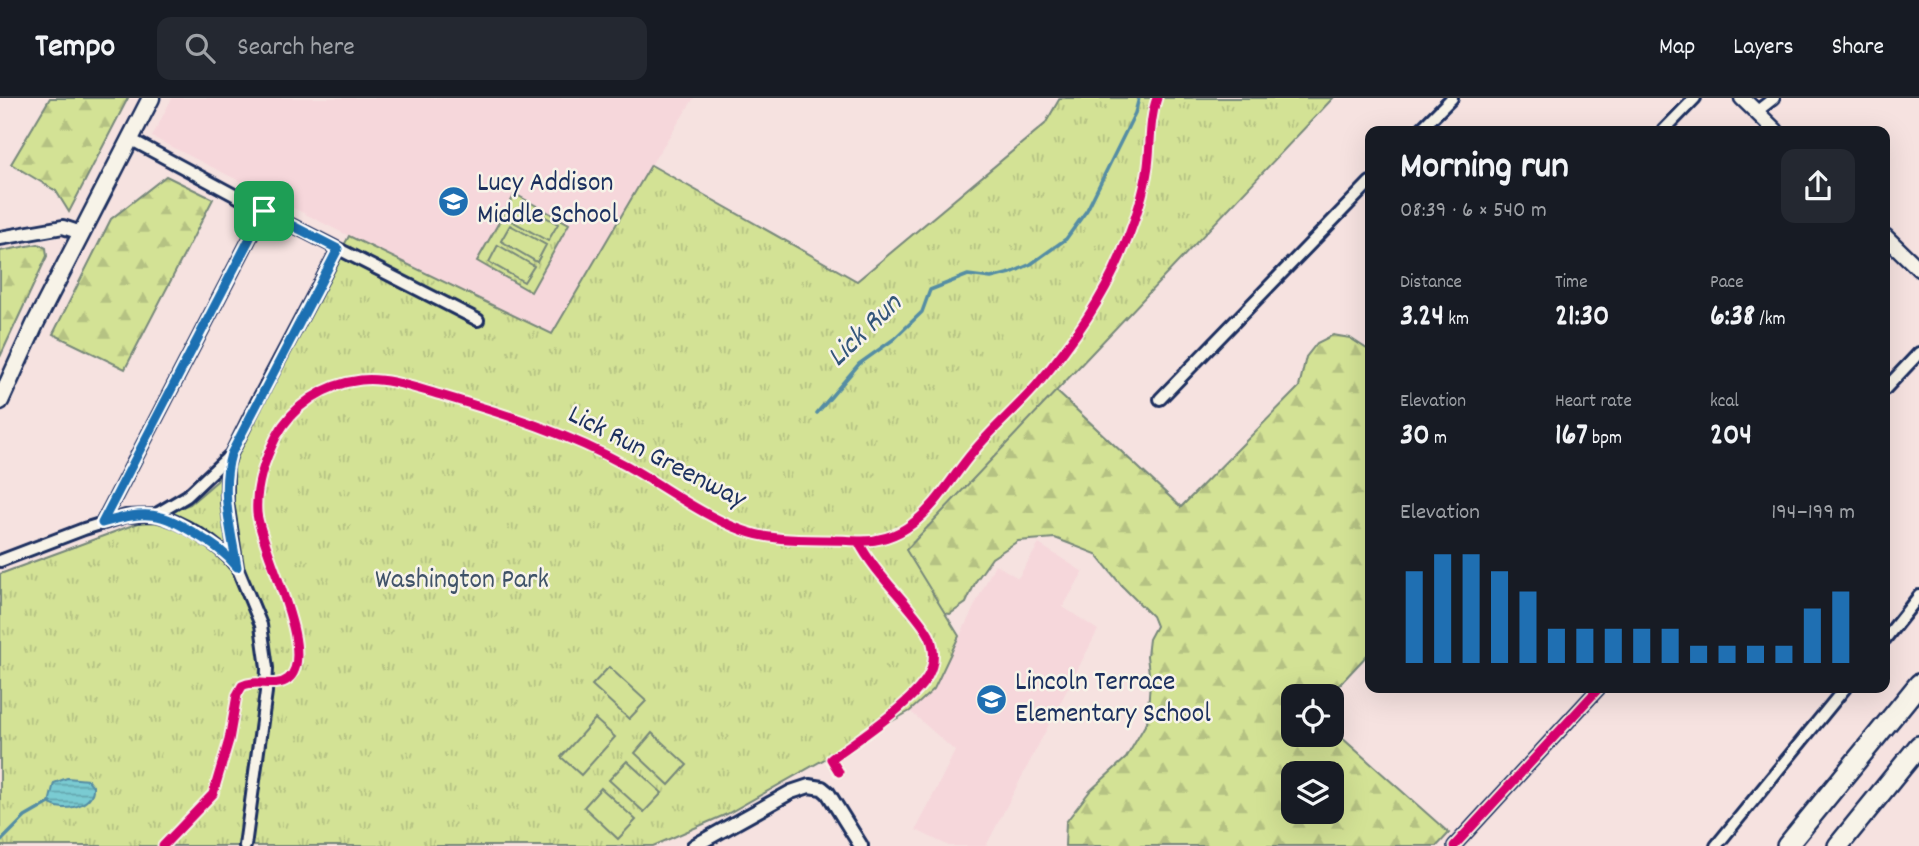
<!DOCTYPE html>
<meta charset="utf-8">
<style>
body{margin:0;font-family:Dekko,sans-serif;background:#242831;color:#f1f3f6;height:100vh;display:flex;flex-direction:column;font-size:26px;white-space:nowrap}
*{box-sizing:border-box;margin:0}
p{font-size:23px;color:#9ea1a6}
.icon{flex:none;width:38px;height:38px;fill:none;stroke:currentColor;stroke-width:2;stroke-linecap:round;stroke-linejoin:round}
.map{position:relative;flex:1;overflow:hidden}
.drawer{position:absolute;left:1365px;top:28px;width:525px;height:567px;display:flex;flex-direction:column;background:#171b24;border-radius:14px;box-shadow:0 7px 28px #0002}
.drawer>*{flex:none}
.tools{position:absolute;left:1281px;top:586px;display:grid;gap:14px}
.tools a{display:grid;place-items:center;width:63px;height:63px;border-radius:14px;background:#171b24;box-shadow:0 7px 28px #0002;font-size:35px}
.pin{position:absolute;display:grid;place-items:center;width:60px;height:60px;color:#fff;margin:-30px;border-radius:14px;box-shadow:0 4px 10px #0006}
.round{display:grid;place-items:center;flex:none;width:74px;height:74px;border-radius:14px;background:#242831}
.headline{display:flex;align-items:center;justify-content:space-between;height:119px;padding:0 35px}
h1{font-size:38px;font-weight:700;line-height:52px}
.metrics{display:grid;grid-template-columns:repeat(3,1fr);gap:10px;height:119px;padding:7px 35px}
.metrics div{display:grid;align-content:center}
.metrics b{font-size:30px;font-weight:700}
.metrics small{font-size:19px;font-weight:400}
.metrics p{font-size:19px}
.chart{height:196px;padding:14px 35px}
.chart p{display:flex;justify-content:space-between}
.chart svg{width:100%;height:126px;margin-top:7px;stroke:#1f6fb2;stroke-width:6}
header{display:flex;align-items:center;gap:42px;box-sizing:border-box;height:98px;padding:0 35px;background:#171b24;border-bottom:2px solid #363941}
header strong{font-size:33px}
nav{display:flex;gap:38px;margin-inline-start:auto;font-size:24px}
.search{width:490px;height:63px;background:#242831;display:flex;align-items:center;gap:18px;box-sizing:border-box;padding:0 24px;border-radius:14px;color:#9ea1a6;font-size:26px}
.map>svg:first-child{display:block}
</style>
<header>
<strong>Tempo</strong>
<div class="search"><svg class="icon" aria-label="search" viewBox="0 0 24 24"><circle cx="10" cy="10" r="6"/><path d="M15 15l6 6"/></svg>Search here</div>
<nav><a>Map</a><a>Layers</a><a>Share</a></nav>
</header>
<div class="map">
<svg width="1919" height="748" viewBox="0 0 1919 748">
<defs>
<pattern id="forest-firs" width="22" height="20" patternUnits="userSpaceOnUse" patternTransform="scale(1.75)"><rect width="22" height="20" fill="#d3e295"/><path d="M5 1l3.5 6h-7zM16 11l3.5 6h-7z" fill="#b5c283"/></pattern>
<pattern id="park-tufts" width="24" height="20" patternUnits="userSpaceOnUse" patternTransform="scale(1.75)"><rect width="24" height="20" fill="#d3e295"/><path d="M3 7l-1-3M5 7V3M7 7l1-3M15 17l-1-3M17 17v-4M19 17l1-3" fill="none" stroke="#b5c283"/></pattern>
<pattern id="water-rules" width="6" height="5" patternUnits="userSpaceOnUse" patternTransform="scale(1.75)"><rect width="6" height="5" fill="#7acbd2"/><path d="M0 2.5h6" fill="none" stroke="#63a5ae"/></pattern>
</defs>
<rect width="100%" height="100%" fill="#f6e2e0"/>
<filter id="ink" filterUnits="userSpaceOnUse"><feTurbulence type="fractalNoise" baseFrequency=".0143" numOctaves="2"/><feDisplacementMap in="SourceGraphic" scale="14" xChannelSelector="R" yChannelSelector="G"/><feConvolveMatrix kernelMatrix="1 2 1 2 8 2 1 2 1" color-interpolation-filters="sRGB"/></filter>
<g filter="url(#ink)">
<path fill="#f6d7db" d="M172,0h522l-43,67 -99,169 -203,-98 -197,-99z
M1039,446l44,28 -20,35 35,23 -112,216h-37l-33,-16 39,-79 -45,-40 24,-22 61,-125 23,14z"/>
<path fill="url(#forest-firs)" stroke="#77887a" stroke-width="2" fill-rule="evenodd" d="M50,0h78l-59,114 -13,-21 -45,-27z
M166,78l47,23 -88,170 -72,-35 58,-115z
M38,146l8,4 1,8 -47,101v-106z
M1333,237l17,3 20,13v301l-41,44h-36v39h39v-6l117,104 -12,13h-372l1,-24 24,-31 36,-33 21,-36 3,-40 -3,-26 2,-17 7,-13 -4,-10 -30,-30 -26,-32 -41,-16 -37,3 -26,17 -16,23 -10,22 -16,11 -21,-3 -42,-60 167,-162 127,118 118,-120 7,-30 11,-14zM1293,676h39v38h-39z"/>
<path fill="url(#park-tufts)" stroke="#77887a" stroke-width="2" d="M1060,0h273l-427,452 53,86 -25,53 -24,22 -183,103 -74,32h-653v-272l190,-70 27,-23 132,-245 203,98 99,-169 206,116 188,-157z
M515,96l54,30 -38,68 -54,-31z"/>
<path fill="#d3e295" stroke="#77887a" stroke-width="2" d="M522,106l36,20 -10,17 -36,-20z
M510,127l36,20 -9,17 -36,-21z
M498,147l36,21 -10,16 -35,-20z
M609,569l37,34 -17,18 -37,-34z
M595,621l20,18 -34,38 -20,-18z
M652,635l35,32 -18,20 -34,-32z
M627,663l35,32 -18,19 -35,-32z
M601,690l35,32 -18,19 -34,-32z"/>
<path fill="url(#water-rules)" stroke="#548da4" stroke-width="2" d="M67,680l21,2 5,6c2,20 -30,28 -44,17l5,-20z"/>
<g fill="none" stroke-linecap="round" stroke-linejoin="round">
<path stroke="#548da4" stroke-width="3.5" d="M817,315l42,-49 35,-25 28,-27 8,-22 38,-15 23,3 20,-5 20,-9 35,-25 21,-29 48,-97 4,-15
M0,744l25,-25 26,-15"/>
<defs>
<path id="minor" d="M1756,14l18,-14
M1419,33l33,-33
M1663,33l32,-33
M130,41l134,72 214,109
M1885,291l34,-36
M1160,301l210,-217
M155,417c26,5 64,29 80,50
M102,425l162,-312
M0,463l84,-32 42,-13 29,-1 32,-19 42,-40
M1885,541l34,-43
M245,748l21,-154 1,-24 -6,-43 -24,-58 -10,-65v-36l4,-12 26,-52 81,-153
M1454,748l145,-158
M1716,748l129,-158"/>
<path id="tertiary" d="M0,140l63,-11 18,6
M694,748l97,-54 18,-6 13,2 6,5 33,53"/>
<path id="secondary" d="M1742,0l34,33
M1885,138l34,33"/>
<path id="primary" d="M0,303l36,-79 115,-224"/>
<path id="motorway" d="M1787,748l132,-162
M1838,748l81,-100"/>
</defs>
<use href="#minor" stroke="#1b2f5e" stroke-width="16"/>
<use href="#tertiary" stroke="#1b2f5e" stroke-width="18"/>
<use href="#secondary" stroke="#1b2f5e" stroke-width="19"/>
<use href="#primary" stroke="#1b2f5e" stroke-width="21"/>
<use href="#motorway" stroke="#1b2f5e" stroke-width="24"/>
<use href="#minor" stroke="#f7f3e8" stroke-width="10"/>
<use href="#tertiary" stroke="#f7f3e8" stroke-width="12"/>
<use href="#secondary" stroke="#f7f3e8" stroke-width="14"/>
<use href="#primary" stroke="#f7f3e8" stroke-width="16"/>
<use href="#motorway" stroke="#f7f3e8" stroke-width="19"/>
<defs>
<path id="cycleway" d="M839,674l-8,-13c27,-20 80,-54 97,-83 8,-15 7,-33 -2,-46 -21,-31 -51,-56 -68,-89 19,1 39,-5 54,-17 26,-19 41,-49 62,-73 19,-23 42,-42 62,-65 32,-38 65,-83 84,-129 12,-28 24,-61 28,-91 3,-23 1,-46 9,-68
M163,748l50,-52 16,-54 8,-45 5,-9c14,-8 34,3 46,-7 31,-24 -28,-132 -31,-166 -2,-27 7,-52 19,-76 17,-32 49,-53 85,-57 27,-3 57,9 83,16 64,19 123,37 183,70 38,21 74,49 115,64 37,14 77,8 116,11
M1454,748l145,-158"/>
</defs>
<use href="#cycleway" stroke="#f7f3e8" stroke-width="13"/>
<use href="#cycleway" stroke="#d6006c" stroke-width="9"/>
</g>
</g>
<g fill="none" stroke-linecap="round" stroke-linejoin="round" filter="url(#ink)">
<defs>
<path id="route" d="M264,113l74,38 -107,205c-11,37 0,76 6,113 -11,-14 -23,-22 -38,-31 -39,-25 -52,-26 -97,-13z"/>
</defs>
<use href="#route" stroke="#fff" stroke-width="14"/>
<use href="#route" stroke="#1f6fb2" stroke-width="9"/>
</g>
<defs>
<symbol id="school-disc" viewBox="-11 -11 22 22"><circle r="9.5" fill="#1f6fb2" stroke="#f7f3e8"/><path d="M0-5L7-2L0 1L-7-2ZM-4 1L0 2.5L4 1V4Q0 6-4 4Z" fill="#fff"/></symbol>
</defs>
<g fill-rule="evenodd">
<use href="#school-disc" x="436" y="86" width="35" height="35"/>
<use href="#school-disc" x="974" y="584" width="35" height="35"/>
</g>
<g text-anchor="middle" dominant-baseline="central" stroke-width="5" stroke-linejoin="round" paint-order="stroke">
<g font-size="28" fill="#1b2f5e" stroke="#f7f3e8" text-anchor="start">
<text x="477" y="87">Lucy Addison<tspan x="477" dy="32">Middle School</tspan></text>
<text x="1015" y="586">Lincoln Terrace<tspan x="1015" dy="32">Elementary School</tspan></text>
</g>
<g font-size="28" fill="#1b2f5e" stroke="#f7f3e8">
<text transform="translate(656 361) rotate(27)">Lick Run Greenway</text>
</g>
<g font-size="28" fill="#405369" stroke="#f7f3e8">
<text x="462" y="484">Washington Park</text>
</g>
<g font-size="30" font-style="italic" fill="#33567b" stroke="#f7f3e8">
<text transform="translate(866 234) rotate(-44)">Lick Run</text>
</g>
</g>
</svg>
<div class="tools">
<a><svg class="icon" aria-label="locate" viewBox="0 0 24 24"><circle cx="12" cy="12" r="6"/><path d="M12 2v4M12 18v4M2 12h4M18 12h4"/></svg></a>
<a><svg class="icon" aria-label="layers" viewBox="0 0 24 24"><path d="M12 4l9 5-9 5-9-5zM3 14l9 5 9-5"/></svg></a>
</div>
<div class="pin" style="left:264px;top:113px;background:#1e9e55"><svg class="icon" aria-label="arrive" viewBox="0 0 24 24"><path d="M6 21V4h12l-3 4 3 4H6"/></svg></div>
<section class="drawer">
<div class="headline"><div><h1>Morning run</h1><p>08:39 · 6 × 540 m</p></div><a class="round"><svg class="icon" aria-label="share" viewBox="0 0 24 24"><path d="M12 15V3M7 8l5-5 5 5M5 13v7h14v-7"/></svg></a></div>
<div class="metrics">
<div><p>Distance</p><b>3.24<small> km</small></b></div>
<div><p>Time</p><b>21:30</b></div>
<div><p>Pace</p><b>6:38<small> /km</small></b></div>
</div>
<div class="metrics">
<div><p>Elevation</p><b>30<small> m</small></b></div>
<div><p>Heart rate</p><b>167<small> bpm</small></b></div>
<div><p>kcal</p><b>204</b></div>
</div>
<div class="chart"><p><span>Elevation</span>194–199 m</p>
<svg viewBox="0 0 160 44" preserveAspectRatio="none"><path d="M5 44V12M15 44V6M25 44V6M35 44V12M45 44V19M55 44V32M65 44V32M75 44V32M85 44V32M95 44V32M105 44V38M115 44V38M125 44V38M135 44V38M145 44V25M155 44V19"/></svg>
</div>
</section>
</div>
